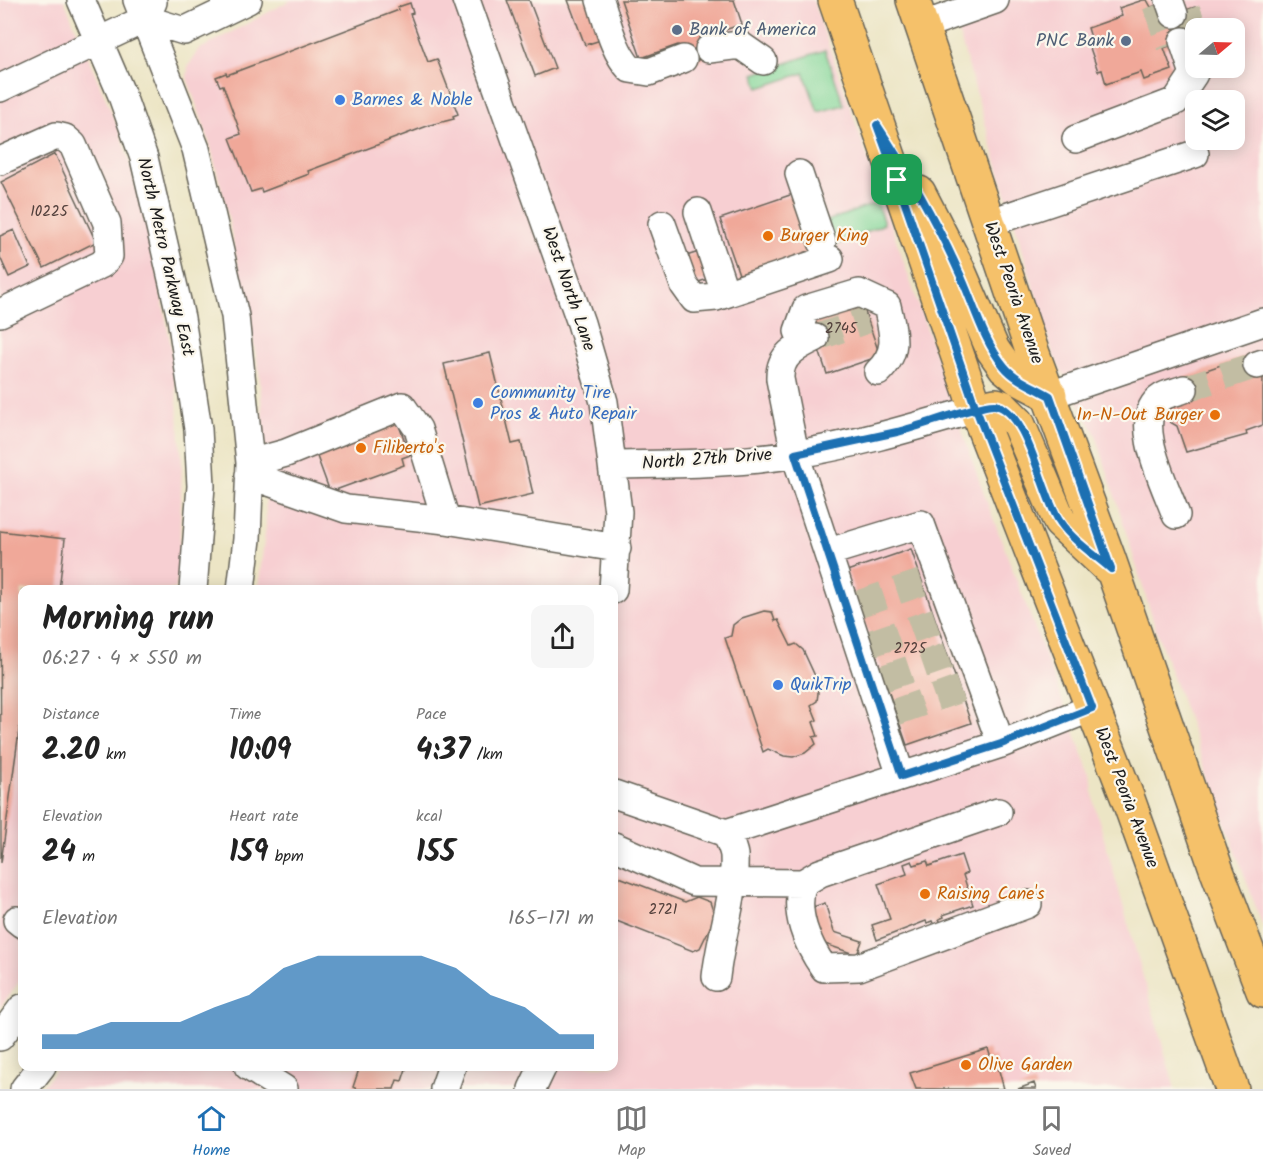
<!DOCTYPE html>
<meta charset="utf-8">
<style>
body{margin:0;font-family:Kalam,sans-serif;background:#f6f6f6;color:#222;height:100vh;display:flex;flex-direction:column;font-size:22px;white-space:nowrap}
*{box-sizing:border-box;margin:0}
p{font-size:20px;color:#767676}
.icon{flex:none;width:33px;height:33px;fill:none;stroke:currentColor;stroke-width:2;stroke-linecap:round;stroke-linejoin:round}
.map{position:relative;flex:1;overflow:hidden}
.panel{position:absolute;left:18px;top:585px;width:600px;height:486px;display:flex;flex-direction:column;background:#fff;border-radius:12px;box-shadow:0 3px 15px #0003}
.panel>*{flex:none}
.needle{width:39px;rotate:71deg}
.buttons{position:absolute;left:1185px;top:18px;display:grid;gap:12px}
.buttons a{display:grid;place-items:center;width:60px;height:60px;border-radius:12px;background:#fff;box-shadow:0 3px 15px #0003;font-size:30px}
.pin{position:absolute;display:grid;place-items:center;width:51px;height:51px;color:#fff;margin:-26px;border-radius:12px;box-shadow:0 3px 9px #0006}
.round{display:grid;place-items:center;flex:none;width:63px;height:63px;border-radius:12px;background:#f6f6f6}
.summary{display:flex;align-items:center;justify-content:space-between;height:102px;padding:0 24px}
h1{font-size:33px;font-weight:800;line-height:45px}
.stats{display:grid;grid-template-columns:repeat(3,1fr);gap:9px;height:102px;padding:6px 24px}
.stats div{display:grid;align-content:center}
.stats b{font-size:30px;font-weight:800}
.stats small{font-size:16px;font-weight:400}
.stats p{font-size:16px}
.chart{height:168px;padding:12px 24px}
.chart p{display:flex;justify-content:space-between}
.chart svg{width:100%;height:108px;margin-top:6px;fill:#1f6fb2;opacity:.7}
.menu{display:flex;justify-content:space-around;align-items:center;height:84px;border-top:2px solid #e0e0e0;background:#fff;font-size:16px;color:#767676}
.menu a{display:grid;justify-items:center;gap:3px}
.menu .on{color:#1f6fb2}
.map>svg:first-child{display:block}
</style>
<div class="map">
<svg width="1263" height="1089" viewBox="0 0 1263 1089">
<rect width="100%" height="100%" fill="#fbf7ec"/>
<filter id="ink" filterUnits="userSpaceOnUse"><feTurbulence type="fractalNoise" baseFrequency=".0167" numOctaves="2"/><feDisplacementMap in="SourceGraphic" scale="12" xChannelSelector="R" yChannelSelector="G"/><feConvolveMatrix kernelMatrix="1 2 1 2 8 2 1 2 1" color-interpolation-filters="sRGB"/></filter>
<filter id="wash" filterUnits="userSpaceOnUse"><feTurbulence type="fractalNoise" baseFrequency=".008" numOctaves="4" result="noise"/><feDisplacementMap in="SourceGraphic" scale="24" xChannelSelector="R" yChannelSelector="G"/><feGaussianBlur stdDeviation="1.35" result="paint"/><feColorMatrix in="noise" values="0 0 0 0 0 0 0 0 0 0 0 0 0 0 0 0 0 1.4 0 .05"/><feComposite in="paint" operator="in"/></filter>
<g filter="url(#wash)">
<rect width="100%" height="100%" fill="#ece5c5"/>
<path fill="#f7cfd2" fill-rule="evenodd" d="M0,0h64l56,132 29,94 24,132 9,103 -3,108 -3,20 -154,1v388l-22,30z
M291,0h522l171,494 107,282 3,27 81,286h-1135l19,-23h555v-476l-356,-1 8,-64 -2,-90 -5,-65 -32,-158 -18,-71 -22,-63 1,-11 10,-17z
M949,0h314v927l-107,-297 -60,-195 -42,-78zM1196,28h38v40h-38zM1196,100h38v40h-38z"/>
<path fill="#82d597" stroke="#4f785a" stroke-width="1.5" d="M825,50l19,55 -26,7 -14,-39 -45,15 -5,-14z
M877,203l7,21 -49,22 -8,-25z"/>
<g id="blocks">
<path fill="#f0a899" d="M507,0h22l26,68 -20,8z
M568,0h22l14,39 -19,6z
M621,0h113l8,24 -37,13 6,19 -26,8 -7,-19 -37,13z
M1143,0h4l4,7 13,-4 4,13 27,-9 8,21h-7v9l-32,11 8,22 -28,10 -3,-8 -35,12 -4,-14 -4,1 -10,-29 4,-1 -4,-13 34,-12 -3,-8z
M410,3l3,10 -3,1 18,48 9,-3 21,55 -5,2 1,3 -24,6 -122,46 1,3 -47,18 -1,-3 -10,3 -21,-54 11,-4 -18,-49 -3,1 -4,-9 10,-4 1,2 172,-65 -1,-3z
M55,154l41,88 -52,26 -43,-86z
M793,194l23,67 -73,25 -23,-67z
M14,230l16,37 -21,10 -9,-20v-21z
M699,252l9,27 -16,5 -9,-27z
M862,303l18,53 -53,18 -18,-54z
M490,353l22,91 9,-2 12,52 -55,13 -34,-143z
M1253,354l10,22v49l-17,6 1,4 -61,17 -9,-26 -7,-4 -6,-14 16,-29z
M395,415l15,40 -8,3 2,7 -74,27 -19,-52z
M0,531l65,8 -6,51h-37v119l-21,154z
M911,549l60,174 -64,22 -60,-174z
M764,611l8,1 3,9 3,-1 13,26 5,-2 7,6 12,26 3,17 -1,8 -6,4 6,15 -4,2 5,14 -5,1 3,7 -11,9 -12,4 -9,-1 -16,-7 -5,3 -38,-114 6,-2 2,-11 9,-7z
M961,855l6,18 -4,2 10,30 -30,10 1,2 -5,2 2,4 -7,2 -2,-4 -5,2 -1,-2 -49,19 -5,-15 18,-6 -12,-35 29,-10 -3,-10 8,-3 2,4 13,-4 2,5z
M614,875l71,27 12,-5 13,5 5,15 -15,31 -7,3 -79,-31z
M825,903l9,29 28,9 -5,14 -35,-12 -12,-35z
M988,1049l3,9 4,-2 9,33h-88l-6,-16z
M360,1066h47l-5,15 -5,-1 -3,9h-37l-4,-2z
M1034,1083l2,6h-18z"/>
</g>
</g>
<g filter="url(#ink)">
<use href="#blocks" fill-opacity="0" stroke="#656257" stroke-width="1.5"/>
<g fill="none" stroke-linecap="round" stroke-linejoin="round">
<path stroke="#c2bda3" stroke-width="27" stroke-dasharray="27 14" stroke-linecap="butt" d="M1156,5l14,41
M1187,10l9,24
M815,338l52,-18
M1184,389l73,-24
M858,604l65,-22
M872,643l64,-22
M884,678l64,-22
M896,712l64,-23"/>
<defs>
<path id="minor" d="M81,0l40,93 23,65 37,160 17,111 3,57 -8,104
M137,0l59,149 39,167 15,147 -3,76 -6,51
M466,0l115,323 23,79 14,110 -5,78
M600,0c8,24 13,50 30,69l19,3 34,-13
M1169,0l5,14
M145,19l39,12 64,-31
M921,26l74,-26
M709,49l31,-4 23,16
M0,88l145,-69 8,-17
M1076,139l100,-38 18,-27 -11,-33
M0,161l56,-25 9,2 8,7 34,78 2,33 -7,8 -102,49
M799,174l23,68
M698,212l24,72
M988,223l207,-69
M662,224l22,61 10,14 22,-2 114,-38
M815,338c-19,9 -36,17 -35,41l15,75 106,322
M803,344l-5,-13 8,-22 53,-16 28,13
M1257,365l6,-2
M878,372c22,-21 15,-39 9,-66
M1050,395l213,-73
M250,463l36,-10 116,-47 16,23 28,91
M613,465c61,-1 123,-1 184,-11 61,-10 120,-28 179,-45
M249,475l97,34 100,11 171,28
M1176,515c-10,-28 -47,-98 -14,-118 6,-4 15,-5 22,-8
M829,552l92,-28 80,220
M614,794l112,39 275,-89 91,-36
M998,812l-178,61 -17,10c-10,29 4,61 21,85l35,-1 169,-63
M614,846l80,36 109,1
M17,920l5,4
M716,977c4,-39 20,-83 18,-122 -1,-7 -5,-15 -8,-22
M0,1037l22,-29
M248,1066l36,23
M24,1089l18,-23
M444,1089l8,-23
M532,1089l11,-23"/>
<path id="major" d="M835,0l141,409 152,390 104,290
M913,0l119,351 77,208 108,312 46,120
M919,193l39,76 35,81 12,17 13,11 32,17
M976,409l20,-4 6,2 16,16 42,99 49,46"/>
</defs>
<use href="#minor" stroke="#656257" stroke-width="30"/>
<use href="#major" stroke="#656257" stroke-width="36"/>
<use href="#minor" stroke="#fff" stroke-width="27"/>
<use href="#major" stroke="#f5c16b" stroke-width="33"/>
</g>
</g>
<g fill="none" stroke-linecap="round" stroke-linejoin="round" filter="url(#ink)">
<defs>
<path id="route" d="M897,180l79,229 116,299 -91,36 -99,32 -107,-322 102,-22c18,-4 86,-29 98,-27 34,6 46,91 65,117 12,18 35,33 51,47l-61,-173c-15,-9 -35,-16 -46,-30 -22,-27 -31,-65 -46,-96 -23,-51 -50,-98 -81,-145l20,55"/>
</defs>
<use href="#route" stroke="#fff" stroke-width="12"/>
<use href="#route" stroke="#1f6fb2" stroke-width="8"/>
</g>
<g fill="#5c6f8a" stroke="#fbf7ec" stroke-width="2">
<circle cx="677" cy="30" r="6"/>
<circle cx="1126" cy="41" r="6"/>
</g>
<g fill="#3f7fe0" stroke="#fbf7ec" stroke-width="2">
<circle cx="340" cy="100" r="6"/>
<circle cx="478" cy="403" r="6"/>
<circle cx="778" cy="685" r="6"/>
</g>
<g fill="#e8710a" stroke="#fbf7ec" stroke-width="2">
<circle cx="768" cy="236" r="6"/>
<circle cx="1215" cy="415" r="6"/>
<circle cx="361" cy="448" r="6"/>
<circle cx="925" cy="894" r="6"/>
<circle cx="966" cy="1065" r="6"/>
</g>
<g text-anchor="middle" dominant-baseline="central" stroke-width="4.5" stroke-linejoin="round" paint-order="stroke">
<g font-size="15" fill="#513f3b">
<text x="49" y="212">10225</text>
<text x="841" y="329">2745</text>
<text x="910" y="649">2725</text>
<text x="663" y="910">2721</text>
</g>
<g font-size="18" fill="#4e5e75" stroke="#fbf7ec" text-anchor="start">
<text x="689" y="30">Bank of America</text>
<text x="1114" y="41" text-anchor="end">PNC Bank</text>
</g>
<g font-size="18" fill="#366cbe" stroke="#fbf7ec" text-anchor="start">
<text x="352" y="100">Barnes &amp; Noble</text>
<text x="490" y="393">Community Tire<tspan x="490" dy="21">Pros &amp; Auto Repair</tspan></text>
<text x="790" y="685">QuikTrip</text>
</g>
<g font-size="18" fill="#c56008" stroke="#fbf7ec" text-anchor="start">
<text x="780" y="236">Burger King</text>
<text x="1203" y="415" text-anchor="end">In-N-Out Burger</text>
<text x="373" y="448">Filiberto's</text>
<text x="937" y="894">Raising Cane's</text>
<text x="978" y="1065">Olive Garden</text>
</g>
<g font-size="18" fill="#1c1c1c" stroke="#fbf7ec">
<text transform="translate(165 257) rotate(77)">North Metro Parkway East</text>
<text transform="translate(568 289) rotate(71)">West North Lane</text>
<text transform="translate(1013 293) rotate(71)">West Peoria Avenue</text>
<text transform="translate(707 460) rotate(-4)">North 27th Drive</text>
<text transform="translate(1126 798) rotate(69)">West Peoria Avenue</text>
</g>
</g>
</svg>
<div class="buttons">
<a><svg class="needle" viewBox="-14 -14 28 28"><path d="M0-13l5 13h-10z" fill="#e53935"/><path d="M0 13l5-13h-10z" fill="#767676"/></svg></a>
<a><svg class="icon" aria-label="layers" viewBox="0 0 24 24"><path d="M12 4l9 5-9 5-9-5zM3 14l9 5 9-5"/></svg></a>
</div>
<div class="pin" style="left:897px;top:180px;background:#1e9e55"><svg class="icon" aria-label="arrive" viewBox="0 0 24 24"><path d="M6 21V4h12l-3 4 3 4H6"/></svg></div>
<section class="panel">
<div class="summary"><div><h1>Morning run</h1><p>06:27 · 4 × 550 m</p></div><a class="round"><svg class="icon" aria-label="share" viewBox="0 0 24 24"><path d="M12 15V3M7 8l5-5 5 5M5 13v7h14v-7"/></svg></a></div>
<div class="stats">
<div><p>Distance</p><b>2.20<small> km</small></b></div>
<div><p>Time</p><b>10:09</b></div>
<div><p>Pace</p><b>4:37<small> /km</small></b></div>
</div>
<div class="stats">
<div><p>Elevation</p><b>24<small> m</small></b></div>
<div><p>Heart rate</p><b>159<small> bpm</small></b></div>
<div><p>kcal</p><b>155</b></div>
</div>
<div class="chart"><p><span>Elevation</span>165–171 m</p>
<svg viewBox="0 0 160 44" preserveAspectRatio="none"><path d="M0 44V38L10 38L20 33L30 33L40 33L50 27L60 22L70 11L80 6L90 6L100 6L110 6L120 11L130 22L140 27L150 38L160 38V44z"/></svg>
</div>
</section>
</div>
<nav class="menu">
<a class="on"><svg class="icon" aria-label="home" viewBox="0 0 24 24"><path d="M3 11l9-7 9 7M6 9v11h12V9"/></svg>Home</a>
<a><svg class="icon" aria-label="map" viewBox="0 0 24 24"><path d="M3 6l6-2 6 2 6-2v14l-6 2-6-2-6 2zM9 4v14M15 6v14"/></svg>Map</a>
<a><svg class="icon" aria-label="saved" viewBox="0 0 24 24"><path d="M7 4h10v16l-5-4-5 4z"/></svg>Saved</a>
</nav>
